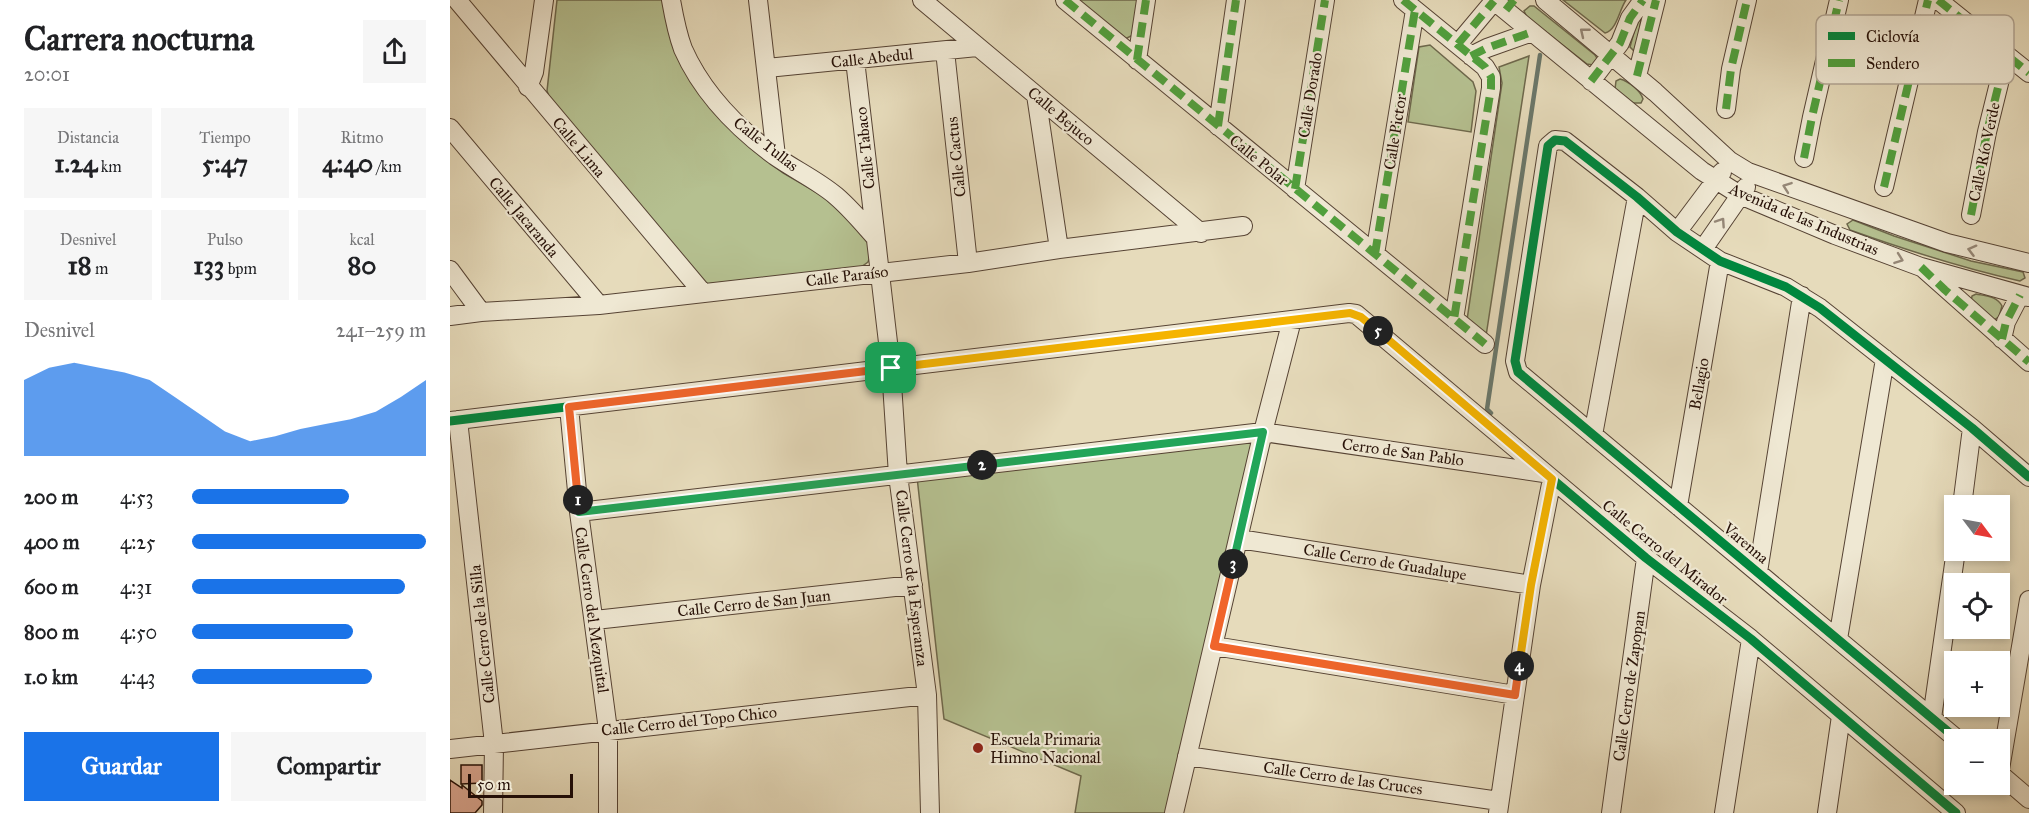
<!DOCTYPE html>
<html lang="es">
<meta charset="utf-8">
<style>
body{margin:0;font-family:"IM FELL Great Primer",serif;background:#f6f6f6;color:#202124;height:100vh;display:flex;flex-direction:column;font-size:22px;white-space:nowrap}
*{box-sizing:border-box;margin:0}
p{font-size:20px;color:#757577}
.icon{flex:none;width:33px;height:33px;fill:none;stroke:currentColor;stroke-width:2;stroke-linecap:round;stroke-linejoin:round}
.map{position:relative;flex:1;overflow:hidden}
.details{display:flex;flex-direction:column;background:#fff;width:450px}
.details>*{flex:none}
.needle{width:39px;rotate:122deg}
.fabs{position:absolute;left:1494px;top:495px;display:grid;gap:12px}
.fabs a{display:grid;place-items:center;width:66px;height:66px;border-radius:0px;background:#fff;box-shadow:0 3px 9px #0003;font-size:30px}
.scale{position:absolute;left:18px;bottom:15px;width:105px;box-sizing:border-box;padding-left:6px;border:3px solid #261007;border-top:0;font-size:16px;line-height:21px;white-space:nowrap;color:#261007;-webkit-text-stroke:4px #efe8d3;paint-order:stroke}
.pin{position:absolute;display:grid;place-items:center;width:51px;height:51px;color:#fff;margin:-26px;border-radius:12px;box-shadow:0 3px 9px #0006}
.km{position:absolute;width:30px;height:30px;margin:-15px;border-radius:50%;background:#222;color:#fff;font-size:16px;line-height:30px;text-align:center}
.round{display:grid;place-items:center;flex:none;width:63px;height:63px;border-radius:0px;background:#f6f6f6}
.head{display:flex;align-items:center;justify-content:space-between;height:102px;padding:0 24px}
h1{font-size:33px;font-weight:800;line-height:45px}
.figures{display:grid;grid-template-columns:repeat(3,1fr);gap:9px;height:102px;padding:6px 24px}
.figures div{display:grid;align-content:center;border-radius:0px;background:#f6f6f6;text-align:center}
.figures b{font-size:26px;font-weight:800}
.figures small{font-size:16px;font-weight:400}
.figures p{font-size:16px}
.chart{height:168px;padding:12px 24px}
.chart p{display:flex;justify-content:space-between}
.chart svg{width:100%;height:108px;margin-top:6px;fill:#1a73e8;opacity:.7}
.action{display:flex;gap:12px;margin-top:auto;padding:12px 24px}
.action a{flex:1;height:69px;border-radius:0px;background:#1a73e8;color:#fff;font-size:24px;font-weight:800;line-height:69px;text-align:center}
.action a+a{background:#f6f6f6;color:#202124}
ul{padding:0 24px;list-style:none;font-size:20px}
li{display:grid;grid-template-columns:96px 72px 1fr;align-items:center;height:45px}
li i{height:15px;border-radius:8px;background:#1a73e8}
main{display:flex;flex:1;min-height:0}
.map>svg:first-child{display:block}
</style>
<main>
<section class="details">
<div class="head"><div><h1>Carrera nocturna</h1><p>20:01</p></div><a class="round"><svg class="icon" aria-label="share" viewBox="0 0 24 24"><path d="M12 15V3M7 8l5-5 5 5M5 13v7h14v-7"/></svg></a></div>
<div class="figures">
<div><p>Distancia</p><b>1.24<small> km</small></b></div>
<div><p>Tiempo</p><b>5:47</b></div>
<div><p>Ritmo</p><b>4:40<small> /km</small></b></div>
</div>
<div class="figures">
<div><p>Desnivel</p><b>18<small> m</small></b></div>
<div><p>Pulso</p><b>133<small> bpm</small></b></div>
<div><p>kcal</p><b>80</b></div>
</div>
<div class="chart"><p><span>Desnivel</span>241–259 m</p>
<svg viewBox="0 0 160 44" preserveAspectRatio="none"><path d="M0 44V13L10 8L20 6L30 8L40 10L50 13L60 20L70 27L80 34L90 38L100 36L110 33L120 31L130 29L140 26L150 20L160 13V44z"/></svg>
</div>
<ul>
<li><b>200 m</b>4:53<i style="width:67%"></i></li>
<li><b>400 m</b>4:25<i style="width:100%"></i></li>
<li><b>600 m</b>4:31<i style="width:91%"></i></li>
<li><b>800 m</b>4:50<i style="width:69%"></i></li>
<li><b>1.0 km</b>4:43<i style="width:77%"></i></li>
</ul>
<div class="action"><a>Guardar</a><a>Compartir</a></div>
</section>
<div class="map">
<svg width="1579" height="813" viewBox="0 0 1579 813">
<rect width="100%" height="100%" fill="#e6dbbb"/>
<filter id="stains"><feTurbulence type="fractalNoise" baseFrequency=".00333" numOctaves="4"/><feColorMatrix values="0 0 0 0 .2 0 0 0 0 .09 0 0 0 0 .02 0 0 0 .5 -.17"/></filter>
<radialGradient id="worn" r=".72"><stop offset=".6" stop-color="#630" stop-opacity="0"/><stop offset="1" stop-color="#630" stop-opacity=".3"/></radialGradient>
<path fill="#b5c090" stroke="#6e684c" stroke-width="1.5" d="M107,0h111l2,14 83,136 30,23 50,29 35,41 3,11 -3,8 -7,5 -154,17 -6,-5 -151,-180 -3,-8z
M626,0h63l-6,35 -8,4z
M1113,0h63c-7,10 -9,30 -21,33z
M1080,6h4l61,49 2,3 -4,7 -6,-1 -60,-47 -3,-6z
M1191,20l-5,30 -2,1 -4,-4 7,-26z
M980,45l43,37 3,9 -5,41 -63,-10 11,-75z
M1079,56l-43,280 -19,-16 35,-237 -3,-16z
M1170,79c8,2 21,12 23,20l-2,4h-8l-18,-14 1,-8z
M1403,220l41,16 77,25 52,11 2,6 -5,3c-58,-13 -114,-31 -170,-51l-3,-6z
M1526,294c10,2 21,2 26,12l-3,11 -5,3 -23,-18 1,-6z
M812,438l-91,375h-96l6,-37 -137,-57 -27,-242z"/>
<g fill="none" stroke-linecap="round" stroke-linejoin="round">
<path stroke="#6a776a" stroke-width="4.5" d="M1041,413l-4,-4 53,-354"/>
</g>
<path fill="#dca892" stroke="#261007" stroke-width="1.5" d="M11,765h21v18l-21,1z
M0,780l12,8v-3l20,16v4l-7,8h-25z"/>
<g fill="none" stroke-linecap="round" stroke-linejoin="round">
<defs>
<path id="minor" d="M7,0l246,293
M221,0c3,17 6,33 12,49 19,43 54,79 92,107 20,14 42,24 61,40 14,12 26,26 38,40
M308,0l18,156
M472,0l279,233
M615,0l420,344
M953,0l82,67 6,10v11l-37,231
M1043,0l209,171 38,24 95,40 86,32 108,30
M1095,0l110,92 75,69 18,11 199,71 82,20
M1488,0l91,73
M1008,44l36,-43
M495,51l23,212
M1021,56l16,-8 45,-16
M405,60l36,308 7,107 29,220 3,118
M687,60l9,-60
M317,68l210,-21
M1187,76l19,-76
M1141,81l29,-38 10,-25 13,-18
M78,87l6,-15 10,-72
M586,95l23,154
M1276,109l5,-40 16,-69
M768,126l18,-126
M0,128l149,177
M1354,158l8,-41 27,-117
M1434,187l44,-187
M845,189l30,-189
M1521,215l16,-83 19,-77
M1227,232l45,-60
M1253,249l43,-62
M925,254l40,-244
M1473,268l106,94
M0,270l31,42
M0,316l31,-4 118,-7 369,-42 91,-14 184,-23
M1552,339l4,-17 14,-27
M119,407l10,105 29,218v83
M8,420l36,324 -1,69
M0,421l899,-108 7,1 290,244 105,81 205,174
M1143,435l44,-238
M1228,506l42,-245
M1512,506l10,-78
M129,512l684,-80 281,41
M789,539l292,46
M1308,572l44,-276
M145,620l318,-35
M1388,639l47,-280
M764,646l301,49
M1482,718l24,-168
M1508,740l-440,-368 -3,-11 33,-215 7,-6 10,1 72,56 40,35 43,29 66,26 34,21 152,120 57,49
M0,749l477,-54
M737,756l312,45
M1550,769l29,-169
M1550,774l29,25
M724,813l89,-381 29,-112
M1048,813l33,-228 21,-106
M1161,813l35,-255
M1274,813l27,-174
M1377,813l14,-97"/>
</defs>
<use href="#minor" stroke="#564334" stroke-width="20"/>
<use href="#minor" stroke="#efe8d3" stroke-width="18"/>
<path stroke="#50a03d" stroke-width="8" stroke-dasharray="15 8" stroke-linecap="butt" d="M615,0l420,344
M953,0l82,67 6,10v11l-37,231
M1488,0l91,73
M1056,10l8,-10
M1008,44l36,-43
M1021,56l16,-8 45,-16
M687,60l9,-60
M1187,76l19,-76
M1141,81l29,-38 10,-25 13,-18
M1276,109l5,-40 16,-69
M768,126l18,-126
M1354,158l8,-41 27,-117
M1434,187l44,-187
M845,189l30,-189
M1521,215l16,-83 19,-77
M925,254l40,-244
M1471,267l24,23 84,72
M1552,339l4,-17 14,-27"/>
<defs>
<path id="cycleway" d="M0,421l899,-108 7,1 290,244 105,81 205,174
M1508,740l-440,-368 -3,-11 33,-215 7,-6 10,1 72,56 40,35 43,29 66,26 34,21 152,120 57,49"/>
</defs>
<use href="#cycleway" stroke="#efe8d3" stroke-width="13"/>
<use href="#cycleway" stroke="#00873e" stroke-width="9"/>
</g>
<defs><path id="oneway-chevron" d="M-2-3.5L2.5 0L-2 3.5" fill="none" stroke-width="1.6" stroke-linecap="round" stroke-linejoin="round" transform="scale(1.5)"/></defs>
<g stroke="#958777">
<use href="#oneway-chevron" transform="translate(1134 32) rotate(-141)"/>
<use href="#oneway-chevron" transform="translate(1337 187) rotate(-160)"/>
<use href="#oneway-chevron" transform="translate(1271 222) rotate(-56)"/>
<use href="#oneway-chevron" transform="translate(1522 250) rotate(-165)"/>
<use href="#oneway-chevron" transform="translate(1449 259) rotate(20)"/>
</g>
<g fill="none" stroke-linecap="round" stroke-linejoin="round">
<defs>
<path id="split-1" d="M128,500l-9,-93 322,-39"/>
<path id="split-2" d="M128,500l1,12 403,-47"/>
<path id="split-3" d="M532,465l281,-33 -30,132"/>
<path id="split-4" d="M783,564l-19,82 301,49 4,-29"/>
<path id="split-5" d="M928,331l174,148 -21,106 -12,81"/>
<path id="split-6" d="M441,368l459,-55 11,4 17,14"/>
</defs>
<use href="#split-1" stroke="#fff" stroke-width="12"/>
<use href="#split-2" stroke="#fff" stroke-width="12"/>
<use href="#split-3" stroke="#fff" stroke-width="12"/>
<use href="#split-4" stroke="#fff" stroke-width="12"/>
<use href="#split-5" stroke="#fff" stroke-width="12"/>
<use href="#split-6" stroke="#fff" stroke-width="12"/>
<use href="#split-1" stroke="#f0652b" stroke-width="8"/>
<use href="#split-2" stroke="#22a559" stroke-width="8"/>
<use href="#split-3" stroke="#22a559" stroke-width="8"/>
<use href="#split-4" stroke="#f0652b" stroke-width="8"/>
<use href="#split-5" stroke="#f5b400" stroke-width="8"/>
<use href="#split-6" stroke="#f5b400" stroke-width="8"/>
</g>
<circle fill="#8f2418" stroke="#efe8d3" stroke-width="2" cx="528" cy="748" r="6"/>
<g text-anchor="middle" dominant-baseline="central" stroke-width="4.5" stroke-linejoin="round" paint-order="stroke">
<g font-size="16" fill="#261007" stroke="#efe8d3">
<text transform="translate(422 58) rotate(-6)">Calle Abedul</text>
<text transform="translate(860 95) rotate(-81)">Calle Dorado</text>
<text transform="translate(611 116) rotate(40)">Calle Bejuco</text>
<text transform="translate(945 132) rotate(-81)">Calle Pictor</text>
<text transform="translate(316 144) rotate(38)">Calle Tullas</text>
<text transform="translate(129 147) rotate(50)">Calle Lima</text>
<text transform="translate(415 148) rotate(-96)">Calle Tabaco</text>
<text transform="translate(1534 152) rotate(-78)">Calle Río Verde</text>
<text transform="translate(506 157) rotate(-96)">Calle Cactus</text>
<text transform="translate(809 160) rotate(39)">Calle Polar</text>
<text transform="translate(74 217) rotate(50)">Calle Jacaranda</text>
<text transform="translate(1354 219) rotate(23)">Avenida de las Industrias</text>
<text transform="translate(397 276) rotate(-7)">Calle Paraíso</text>
<text transform="translate(1249 384) rotate(-80)">Bellagio</text>
<text transform="translate(953 452) rotate(8)">Cerro de San Pablo</text>
<text transform="translate(1296 543) rotate(40)">Varenna</text>
<text transform="translate(1215 552) rotate(39)">Calle Cerro del Mirador</text>
<text transform="translate(935 562) rotate(9)">Calle Cerro de Guadalupe</text>
<text transform="translate(462 578) rotate(83)">Calle Cerro de la Esperanza</text>
<text transform="translate(304 603) rotate(-6)">Calle Cerro de San Juan</text>
<text transform="translate(142 610) rotate(82)">Calle Cerro del Mezquital</text>
<text transform="translate(32 634) rotate(-96)">Calle Cerro de la Silla</text>
<text transform="translate(1179 686) rotate(-82)">Calle Cerro de Zapopan</text>
<text transform="translate(239 721) rotate(-6)">Calle Cerro del Topo Chico</text>
<text transform="translate(893 778) rotate(8)">Calle Cerro de las Cruces</text>
</g>
<g font-size="16" fill="#261007" stroke="#efe8d3" text-anchor="start">
<text x="540" y="739">Escuela Primaria<tspan x="540" dy="18">Himno Nacional</tspan></text>
</g>
</g>
<rect x="1366" y="15" width="198" height="69" rx="9" fill="#efe8d3" stroke="#b3a796" stroke-width="1.5"/>
<rect x="1378" y="32" width="27" height="8" fill="#00873e"/>
<rect x="1378" y="59" width="27" height="8" fill="#50a03d"/>
<g font-size="16" fill="#261007">
<text x="1416" y="42">Ciclovía</text>
<text x="1416" y="69">Sendero</text>
</g>
<rect width="100%" height="100%" filter="url(#stains)"/>
<rect width="100%" height="100%" fill="url(#worn)"/>
</svg>
<div class="fabs">
<a><svg class="needle" viewBox="-14 -14 28 28"><path d="M0-13l5 13h-10z" fill="#e53935"/><path d="M0 13l5-13h-10z" fill="#757577"/></svg></a>
<a><svg class="icon" aria-label="locate" viewBox="0 0 24 24"><circle cx="12" cy="12" r="6"/><path d="M12 2v4M12 18v4M2 12h4M18 12h4"/></svg></a>
<a>+</a>
<a>−</a>
</div>
<div class="scale">50 m</div>
<div class="pin" style="left:441px;top:368px;background:#1e9e55"><svg class="icon" aria-label="arrive" viewBox="0 0 24 24"><path d="M6 21V4h12l-3 4 3 4H6"/></svg></div>
<b class="km" style="left:128px;top:500px">1</b>
<b class="km" style="left:532px;top:465px">2</b>
<b class="km" style="left:783px;top:564px">3</b>
<b class="km" style="left:1069px;top:666px">4</b>
<b class="km" style="left:928px;top:331px">5</b>
</div>
</main>
